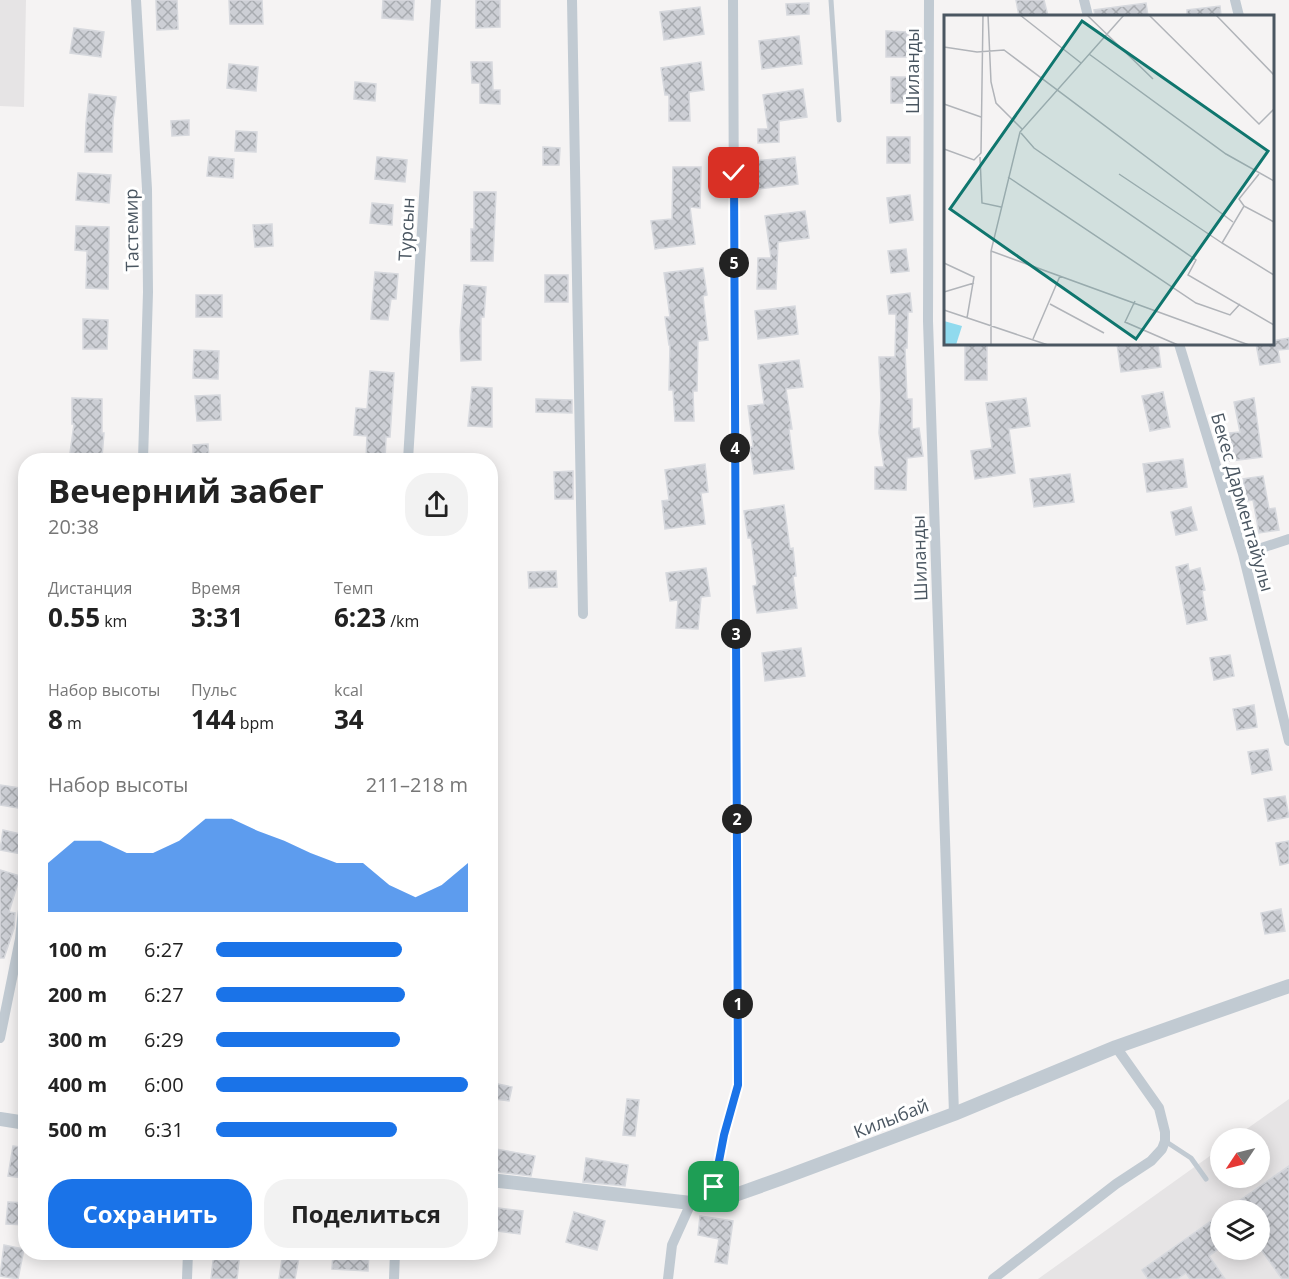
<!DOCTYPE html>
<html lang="ru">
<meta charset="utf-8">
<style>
body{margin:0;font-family:"Open Sans",sans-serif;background:#f2f2f2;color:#222;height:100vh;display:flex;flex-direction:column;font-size:22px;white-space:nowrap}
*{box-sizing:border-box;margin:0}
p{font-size:20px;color:#767676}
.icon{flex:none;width:33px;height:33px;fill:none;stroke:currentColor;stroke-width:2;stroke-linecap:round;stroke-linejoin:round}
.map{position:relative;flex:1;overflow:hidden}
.sheet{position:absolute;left:18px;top:453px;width:480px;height:807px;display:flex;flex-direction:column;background:#fff;border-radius:24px;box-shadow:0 3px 15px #0003}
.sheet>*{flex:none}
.needle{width:39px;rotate:235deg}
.fabs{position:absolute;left:1210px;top:1128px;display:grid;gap:12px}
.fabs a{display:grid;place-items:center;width:60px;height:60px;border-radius:50%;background:#fff;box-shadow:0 3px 15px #0003;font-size:30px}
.pin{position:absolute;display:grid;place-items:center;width:51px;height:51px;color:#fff;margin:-26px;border-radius:12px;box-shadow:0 3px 9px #0006}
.km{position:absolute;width:30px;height:30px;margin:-15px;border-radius:50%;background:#222;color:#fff;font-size:16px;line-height:30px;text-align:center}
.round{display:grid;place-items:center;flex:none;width:63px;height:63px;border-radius:24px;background:#f2f2f2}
.overview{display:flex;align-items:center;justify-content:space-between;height:102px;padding:0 30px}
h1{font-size:33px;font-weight:700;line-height:45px}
.stats{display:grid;grid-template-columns:repeat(3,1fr);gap:9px;height:102px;padding:6px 30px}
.stats div{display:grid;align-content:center}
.stats b{font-size:26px;font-weight:700}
.stats small{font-size:16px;font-weight:400}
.stats p{font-size:16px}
.chart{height:168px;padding:12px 30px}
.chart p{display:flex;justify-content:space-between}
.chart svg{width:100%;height:108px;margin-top:6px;fill:#1a73e8;opacity:.7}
.cta{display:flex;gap:12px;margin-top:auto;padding:12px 30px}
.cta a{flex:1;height:69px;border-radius:24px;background:#1a73e8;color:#fff;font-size:24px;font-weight:700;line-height:69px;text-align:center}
.cta a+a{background:#f2f2f2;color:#222}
ul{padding:0 30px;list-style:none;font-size:20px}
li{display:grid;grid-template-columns:96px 72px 1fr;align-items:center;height:45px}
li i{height:15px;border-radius:8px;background:#1a73e8}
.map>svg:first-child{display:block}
</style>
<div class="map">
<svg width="1289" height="1279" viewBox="0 0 1289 1279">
<defs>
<pattern id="building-cross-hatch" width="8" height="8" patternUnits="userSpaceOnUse" patternTransform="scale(1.5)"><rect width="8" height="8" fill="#cdcfd5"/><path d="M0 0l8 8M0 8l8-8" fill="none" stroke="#a8abb0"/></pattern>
</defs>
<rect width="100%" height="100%" fill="#f5f3f3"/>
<path fill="#e6e4e5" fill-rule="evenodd" d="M0,0h26l-2,107 -24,-1z
M1289,1099v180h-251l183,-131v30h39v-40h-26zM1221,1210h39v40h-39z"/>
<path fill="url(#building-cross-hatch)" stroke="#d7d9de" stroke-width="1.5" d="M156,0h21l1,29 -21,1z
M229,0h33l1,24h-33z
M383,0h31l-1,20 -31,-2z
M476,0h24v27l-24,1z
M1016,0h28l4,16h-29z
M809,3v11l-22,1 -1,-11z
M1146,3l2,13h-53l-1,-6z
M1220,6l1,10h-34v-6z
M700,7l4,27 -40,6 -4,-28z
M74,28l30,4 -3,25 -31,-4z
M886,31l22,1v25h-22z
M799,36l3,28 -40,5 -3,-28z
M471,62h21l1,28h7v14l-20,-1v-20h-8z
M701,62l3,28 -15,2 1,29h-21v-26h-4l-4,-27z
M229,64l29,3 -2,24 -29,-3z
M891,77h22v26h-22z
M355,82l21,2 -1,17 -21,-2z
M803,89l4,28 -28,4v21l-21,1v-14h10l-5,-34z
M89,94l27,3 -3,23 -1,32h-27l1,-29z
M189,120v15l-17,1 -1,-15z
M236,131l21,1 -1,20 -21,-1z
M887,137h23v26h-23z
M543,147l17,1 -1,17h-16z
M209,157l25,2 -1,19 -26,-2z
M377,157l30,3 -2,22 -30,-3z
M795,157l3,27 -40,5 -3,-28z
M673,167h28l-1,41 -10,-1 5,37 -40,5 -4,-28 21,-2z
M78,173l33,2 -2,28 -33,-3z
M474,192h22l-3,69h-22v-32h3z
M910,195l3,25 -23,3 -3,-25z
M372,203l21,2 -1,20 -22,-2z
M805,211l4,27 -31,4 -2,47h-19l1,-31h13l-6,-42z
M272,224l1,22 -18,1 -2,-22z
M76,226l33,1 -1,62 -22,-1 1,-37 -12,-1z
M906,249l3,22 -18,2 -3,-22z
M703,268l4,27 -4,1 5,44 -10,1 -1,50h-4l1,30h-19l-2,-31h-4l1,-45h-1l-4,-28h5l-6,-44z
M375,272l23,2 -2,25h-5l-3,21 -17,-1z
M545,275h23v27h-23z
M464,285l22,2 -2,30h-3v43l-20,1 -1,-30z
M910,293l2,19h-4l-1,36h-2l2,51h5v30l7,-1 4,28 -16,2 -1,32 -31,-1v-22h9l-5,-34 2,-35 -2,-41h16l1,-43h-7l-2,-18z
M196,295h26v22h-26z
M795,306l3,28 -40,5 -3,-28z
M83,319l25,1 -1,29h-24z
M1289,338v11l-11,1 2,12 -20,3 -4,-21h16v-3z
M965,344h22v36h-22z
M1117,344h41l3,23 -40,5z
M194,350l25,1 -1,28 -25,-1z
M799,360l4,27 -17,2 6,40h-3l5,40 -40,5 -4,-27h3l-5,-41 16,-2 -5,-39z
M370,371l24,2 -4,64h-4l-1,23h-19l1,-24 -13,-1 2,-27 11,1z
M472,387l20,1v39l-24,-1z
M1163,392l7,35 -20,4 -8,-35z
M220,395l1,25 -24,1 -2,-25z
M72,398l30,1v34h2l-2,24 -32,-4 4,-29h-2z
M1026,398l4,28 -21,3 6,44 -40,6 -4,-28 21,-3 -6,-45z
M1254,398l8,59 -39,5 -5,-28 22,-2 -6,-30z
M536,399l36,1v13l-36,-1z
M208,444l1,16h-16v-15z
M1183,459l4,28 -40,5 -4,-28z
M705,464l3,28 -7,1 4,31 -40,5 -3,-28 7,-1 -4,-30z
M573,471v28h-18l-1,-27z
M1070,474l4,28 -40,5 -4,-28z
M1263,476l6,33 6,-1 4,22 -20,3 -6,-33 -6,1 -4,-22z
M784,505l6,44 3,-1 3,28h-3l4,32 -40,5 -4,-27 4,-1 -6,-47h-3l-4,-27z
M1191,507l6,23 -21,5 -5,-23z
M1188,564l1,7 11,-3 5,22 -3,1 5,29 -20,4 -11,-57z
M706,568l4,28 -9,1 -3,32 -22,-1 2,-28 -8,1 -4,-28z
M556,571l1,16 -28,1 -1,-16z
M801,648l4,28 -40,5 -3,-28z
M1230,655l4,21 -20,4 -4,-22z
M1254,705l3,22 -20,3 -4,-21z
M1268,749l4,21 -20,4 -4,-22z
M0,785l26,4 -2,20 -24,-4z
M1285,796l4,21 -21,4 -4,-22z
M3,830l22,5 -4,19 -21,-4z
M1289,841v22l-9,2 -4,-22z
M0,870l20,6 -11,36 6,1 -1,15 -10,30h-4z
M1281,909l4,22 -20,3 -4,-21z
M498,1084l14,3 -3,14 -13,-2z
M627,1099l12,1 -4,36 -12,-1z
M13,1146l13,2 -3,30 -15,-2z
M490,1148l45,8 -4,20 -41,-5z
M586,1158l42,7 -3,21 -42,-4z
M1289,1166v113h-7l-22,-31v-38h-34z
M8,1202l18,1v22l-20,-1z
M490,1207l33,4 -3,23 -30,-4z
M574,1212l31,9 -8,29 -31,-8z
M1221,1214v33l-12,9 16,23h-35l-4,-6 -9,6h-29l-6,-9z
M700,1216l33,5 -6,43 -12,-2 4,-23 -21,-4z
M4,1245l20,4 -6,30 -18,-3z
M214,1252h26l-3,27h-26z
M283,1252h17l-5,27h-16z
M333,1252h36l-1,19 -36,-2z"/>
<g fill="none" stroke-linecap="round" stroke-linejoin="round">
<path stroke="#c1cad2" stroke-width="5" d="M831,0l8,120
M1165,1141l26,17 15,21"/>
<path stroke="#c1cad2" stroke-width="10" d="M136,0l11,189 1,103 -5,168
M572,0l11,614
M929,0l-1,321 26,793
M1084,0l4,16
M1235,0l4,16
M1179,344l64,210 46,187
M408,460l28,-460
M1243,554l46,-15
M0,1038l20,-99 6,-59
M711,1200l13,-65 14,-50 -5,-1085
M187,1279l1,-27
M394,1279l1,-27
M668,1279l4,-34 19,-42
M993,1279l123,-95 35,-23 11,-12 3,-8v-9l-6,-24 -43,-61"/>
<path stroke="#c1cad2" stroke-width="14" d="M0,1119l26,4
M490,1180l201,23 47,-9 42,-15 174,-65 162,-67 173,-61"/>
</g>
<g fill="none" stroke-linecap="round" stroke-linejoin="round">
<defs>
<path id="route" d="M714,1187l10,-52 14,-50 -4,-912"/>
</defs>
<use href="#route" stroke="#fff" stroke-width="12"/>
<use href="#route" stroke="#1a73e8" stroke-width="8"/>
</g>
<g text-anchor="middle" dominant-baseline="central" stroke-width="6" stroke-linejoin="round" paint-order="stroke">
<g font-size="18" fill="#4a5661" stroke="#fff">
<text transform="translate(912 71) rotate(-90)">Шиланды</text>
<text transform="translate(406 229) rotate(-87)">Турсын</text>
<text transform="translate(131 230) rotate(-91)">Тастемир</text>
<text transform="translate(1243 502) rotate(74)">Бекес Дарментайулы</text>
<text transform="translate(919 558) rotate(-92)">Шиланды</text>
<text transform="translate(891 1118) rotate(-21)">Килыбай</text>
</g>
</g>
<g transform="translate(944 15)">
<rect width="330" height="330" fill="#f5f3f3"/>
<path d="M0,306l18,5 -6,19h-12z" fill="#90daee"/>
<path fill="none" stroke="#b1b4b9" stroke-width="1.5" d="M44,0l3,67 5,21 26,26M76,0l61,48M143,0l66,64M205,0l110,109 15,-15M272,0l58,60M0,32l33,5 27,-2 229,172M145,39l137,100 48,27M0,89l37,13M77,118l13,15 162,112 -8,15 86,50M0,134l30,11 7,-7 2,-138M36,142l2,46 19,4M175,159l103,69M64,162l188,126 34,12 10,-11M300,191l-5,-7 20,-25M330,207l-30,-16 -22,37 52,32M47,236l258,94M0,248l30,14 -7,41M0,277l30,-9M191,286l-10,21 53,23M106,289l54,29M0,295l104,35M89,324l27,-63M47,330v-94l29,-119 104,-117"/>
<path fill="#0f766e" fill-opacity="0.15" stroke="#0f766e" stroke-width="3" d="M138,6l186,130 -132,188 -186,-130z"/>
<rect width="330" height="330" fill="none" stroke="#4a5661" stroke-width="3"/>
</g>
</svg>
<div class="fabs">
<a><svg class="needle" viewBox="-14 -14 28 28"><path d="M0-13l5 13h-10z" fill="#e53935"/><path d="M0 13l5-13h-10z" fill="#767676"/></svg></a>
<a><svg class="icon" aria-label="layers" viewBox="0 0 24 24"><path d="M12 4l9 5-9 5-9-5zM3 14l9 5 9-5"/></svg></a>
</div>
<div class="pin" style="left:714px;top:1187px;background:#1e9e55"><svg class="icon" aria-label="arrive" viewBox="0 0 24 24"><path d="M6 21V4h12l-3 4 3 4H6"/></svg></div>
<div class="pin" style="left:734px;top:173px;background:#d93025"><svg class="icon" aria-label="check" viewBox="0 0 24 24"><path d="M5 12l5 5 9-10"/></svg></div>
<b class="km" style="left:738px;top:1004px">1</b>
<b class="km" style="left:737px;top:819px">2</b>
<b class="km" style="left:736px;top:634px">3</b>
<b class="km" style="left:735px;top:448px">4</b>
<b class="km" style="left:734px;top:263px">5</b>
<section class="sheet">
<div class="overview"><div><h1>Вечерний забег</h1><p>20:38</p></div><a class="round"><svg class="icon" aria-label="share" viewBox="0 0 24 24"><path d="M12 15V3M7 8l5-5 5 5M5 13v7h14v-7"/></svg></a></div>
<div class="stats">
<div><p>Дистанция</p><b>0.55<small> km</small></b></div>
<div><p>Время</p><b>3:31</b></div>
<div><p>Темп</p><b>6:23<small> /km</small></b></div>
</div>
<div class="stats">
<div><p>Набор высоты</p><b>8<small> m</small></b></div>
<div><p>Пульс</p><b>144<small> bpm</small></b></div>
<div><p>kcal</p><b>34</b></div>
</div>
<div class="chart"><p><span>Набор высоты</span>211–218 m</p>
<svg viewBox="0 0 160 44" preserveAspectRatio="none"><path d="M0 44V24L10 15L20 15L30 20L40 20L50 15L60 6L70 6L80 11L90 15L100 20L110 24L120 24L130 33L140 38L150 33L160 24V44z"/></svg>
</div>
<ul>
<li><b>100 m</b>6:27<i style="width:74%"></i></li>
<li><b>200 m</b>6:27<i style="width:75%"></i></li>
<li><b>300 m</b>6:29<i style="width:73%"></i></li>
<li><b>400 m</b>6:00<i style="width:100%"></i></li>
<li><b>500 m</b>6:31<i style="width:72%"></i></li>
</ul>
<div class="cta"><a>Сохранить</a><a>Поделиться</a></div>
</section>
</div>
